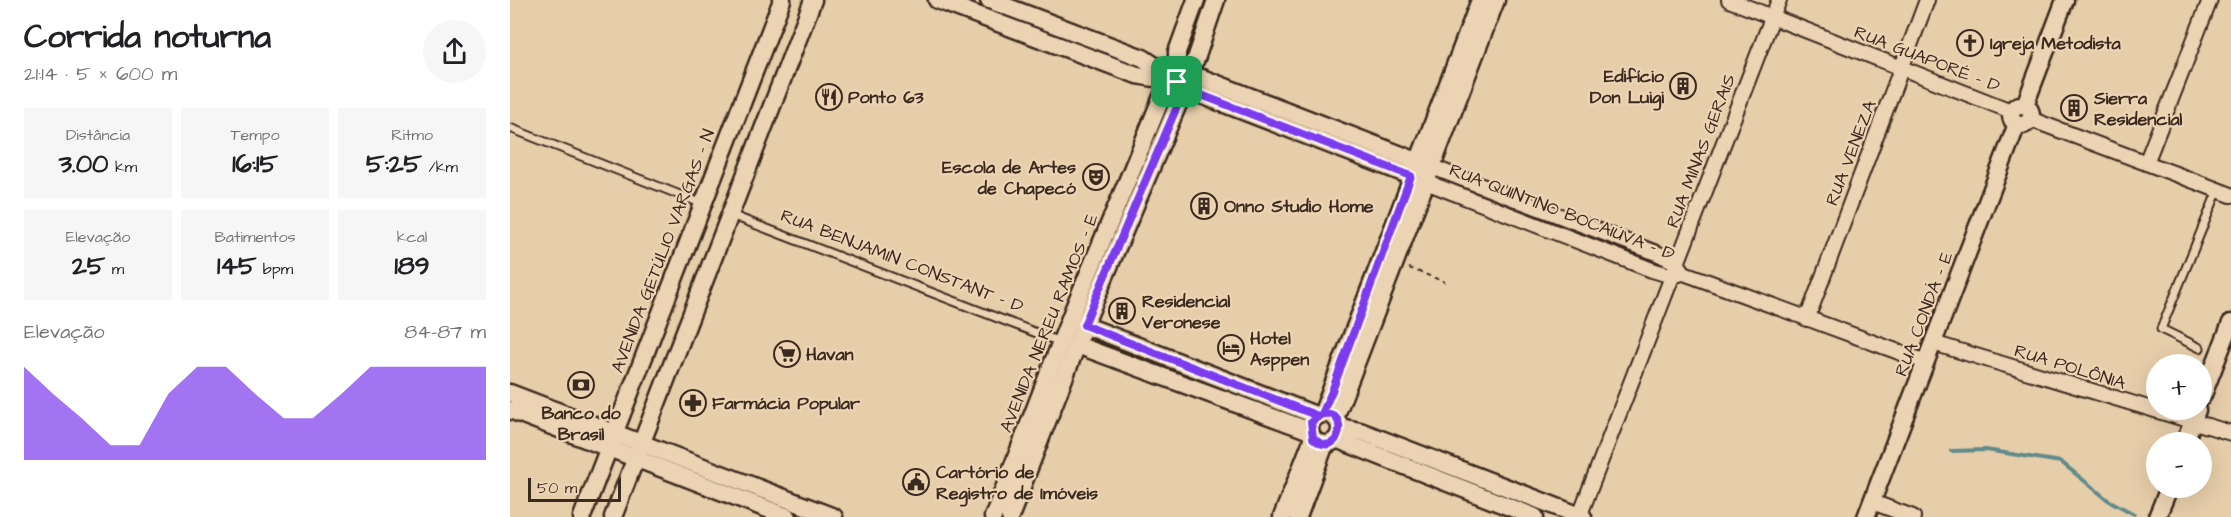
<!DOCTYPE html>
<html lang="pt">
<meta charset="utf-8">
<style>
body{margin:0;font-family:"Architects Daughter",sans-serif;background:#f6f6f6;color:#202124;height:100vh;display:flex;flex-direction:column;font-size:22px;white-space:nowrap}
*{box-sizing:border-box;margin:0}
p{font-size:20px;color:#757577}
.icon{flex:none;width:33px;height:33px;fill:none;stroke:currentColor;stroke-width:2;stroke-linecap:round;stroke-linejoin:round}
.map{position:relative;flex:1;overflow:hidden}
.side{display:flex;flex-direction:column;background:#fff;width:510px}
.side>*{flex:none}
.tools{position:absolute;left:1636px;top:354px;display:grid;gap:12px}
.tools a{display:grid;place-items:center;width:66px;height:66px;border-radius:50%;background:#fff;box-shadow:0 6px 24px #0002;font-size:30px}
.scale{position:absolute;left:18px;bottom:15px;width:93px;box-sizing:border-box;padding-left:6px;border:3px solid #3b2a1e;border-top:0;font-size:16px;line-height:21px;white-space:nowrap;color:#3b2a1e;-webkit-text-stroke:4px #ecd3b4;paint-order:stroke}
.pin{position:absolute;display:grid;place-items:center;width:51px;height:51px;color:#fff;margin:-26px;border-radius:12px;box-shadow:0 3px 9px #0006}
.round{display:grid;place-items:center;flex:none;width:63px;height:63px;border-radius:32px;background:#f6f6f6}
.summary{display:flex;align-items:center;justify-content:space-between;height:102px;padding:0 24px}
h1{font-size:33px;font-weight:700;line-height:45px}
.metrics{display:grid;grid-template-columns:repeat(3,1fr);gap:9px;height:102px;padding:6px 24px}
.metrics div{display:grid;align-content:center;border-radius:0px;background:#f6f6f6;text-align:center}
.metrics b{font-size:26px;font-weight:700}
.metrics small{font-size:16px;font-weight:400}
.metrics p{font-size:16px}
.chart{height:168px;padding:12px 24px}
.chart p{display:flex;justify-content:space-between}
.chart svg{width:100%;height:108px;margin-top:6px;fill:#7c3aed;opacity:.7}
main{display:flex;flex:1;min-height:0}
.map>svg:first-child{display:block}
</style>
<main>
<section class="side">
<div class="summary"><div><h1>Corrida noturna</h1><p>21:14 · 5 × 600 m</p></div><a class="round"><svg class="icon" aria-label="share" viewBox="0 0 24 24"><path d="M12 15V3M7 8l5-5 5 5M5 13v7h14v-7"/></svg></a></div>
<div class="metrics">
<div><p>Distância</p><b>3.00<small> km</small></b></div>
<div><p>Tempo</p><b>16:15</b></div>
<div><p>Ritmo</p><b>5:25<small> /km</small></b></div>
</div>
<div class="metrics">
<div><p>Elevação</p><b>25<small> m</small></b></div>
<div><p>Batimentos</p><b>145<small> bpm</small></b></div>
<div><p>kcal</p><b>189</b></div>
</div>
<div class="chart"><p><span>Elevação</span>84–87 m</p>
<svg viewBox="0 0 160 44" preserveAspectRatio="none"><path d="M0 44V6L10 17L20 27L30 38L40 38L50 17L60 6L70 6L80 17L90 27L100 27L110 17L120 6L130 6L140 6L150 6L160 6V44z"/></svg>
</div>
</section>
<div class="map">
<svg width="1721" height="517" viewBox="0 0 1721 517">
<rect width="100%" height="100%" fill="#e7ceab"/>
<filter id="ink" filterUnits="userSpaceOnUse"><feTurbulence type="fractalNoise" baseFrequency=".0167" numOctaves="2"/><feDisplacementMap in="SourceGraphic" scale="12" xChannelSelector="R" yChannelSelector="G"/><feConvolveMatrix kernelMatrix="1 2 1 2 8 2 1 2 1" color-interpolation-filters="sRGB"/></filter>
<g filter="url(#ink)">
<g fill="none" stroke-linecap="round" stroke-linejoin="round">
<path stroke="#618b8a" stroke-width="4" d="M1441,451l35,-1 75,12 47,38 26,14"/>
<defs>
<path id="service" d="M0,128l193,76
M221,215l329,127
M1690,348l-39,-19 57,-139"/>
<path id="minor" d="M1219,0l282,111
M1520,119l201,76
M1636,163l64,-163
M922,167l227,87 18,9 7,10 242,89
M916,182l226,88 20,6 7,-2
M1297,319l120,-319
M1423,343l298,90
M1362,502l41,15
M1069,517l200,-517"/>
<path id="tertiary" d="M427,0l200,75 40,7 25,-4 215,83
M479,0l154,58 53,35 215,83
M1501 115a10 10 0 1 1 20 0a10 10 0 1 1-20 0Z
M1515,105l40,-105
M574,325l234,91
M567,345l233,86
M0,393l324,124
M1692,397l29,-74
M0,410l278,107
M812,414l158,-414
M800 429a15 15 0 1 1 30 0a15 15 0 1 1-30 0Z
M825,418l161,-418
M830,427l20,4 223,86
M826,439l199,78
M1675,442l12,-32
M72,517l200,-517
M103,517l200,-517
M483,517l81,-209 57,-136 32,-78 14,-12v-30l19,-52
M500,517l79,-203 90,-212 -2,-20 19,-23 20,-59
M772,517l31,-79
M788,517l27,-73
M1356,517l151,-393
M1647,517l12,-29"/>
</defs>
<use href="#service" stroke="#3b2a1e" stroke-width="11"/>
<use href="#minor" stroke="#3b2a1e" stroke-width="18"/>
<use href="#tertiary" stroke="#3b2a1e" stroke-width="21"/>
<path stroke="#3b2a1e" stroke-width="2" stroke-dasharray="4.5 4.5" stroke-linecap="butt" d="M899,268l36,14"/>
<use href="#service" stroke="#ecd3b4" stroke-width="7"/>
<use href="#minor" stroke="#ecd3b4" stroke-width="14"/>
<use href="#tertiary" stroke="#ecd3b4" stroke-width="16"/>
</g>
</g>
<g fill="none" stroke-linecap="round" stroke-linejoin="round" filter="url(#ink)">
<defs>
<path id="route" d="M667,82l19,11 215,83 -79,215 -10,23 -11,8 2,16c28,26 39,-36 5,-22l-234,-91 95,-223 -2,-20"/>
</defs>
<use href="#route" stroke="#fff" stroke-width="12"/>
<use href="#route" stroke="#7c3aed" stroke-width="8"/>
</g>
<defs>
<symbol id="church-ring" viewBox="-11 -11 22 22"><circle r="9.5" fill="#ecd3b4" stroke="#3b2a1e" stroke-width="1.5"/><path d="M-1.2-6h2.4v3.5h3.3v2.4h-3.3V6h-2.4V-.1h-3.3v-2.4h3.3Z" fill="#3b2a1e"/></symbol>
<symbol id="building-ring" viewBox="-11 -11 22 22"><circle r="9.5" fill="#ecd3b4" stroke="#3b2a1e" stroke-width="1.5"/><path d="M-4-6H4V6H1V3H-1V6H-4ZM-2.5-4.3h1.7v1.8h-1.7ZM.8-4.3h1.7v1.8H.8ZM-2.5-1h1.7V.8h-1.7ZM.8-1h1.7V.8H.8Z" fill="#3b2a1e"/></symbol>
<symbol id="restaurant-ring" viewBox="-11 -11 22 22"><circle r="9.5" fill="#ecd3b4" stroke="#3b2a1e" stroke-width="1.5"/><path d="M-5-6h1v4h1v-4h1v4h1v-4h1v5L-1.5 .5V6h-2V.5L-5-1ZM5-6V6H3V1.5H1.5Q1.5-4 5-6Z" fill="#3b2a1e"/></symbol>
<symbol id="theatre-ring" viewBox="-11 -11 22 22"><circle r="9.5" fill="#ecd3b4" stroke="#3b2a1e" stroke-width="1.5"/><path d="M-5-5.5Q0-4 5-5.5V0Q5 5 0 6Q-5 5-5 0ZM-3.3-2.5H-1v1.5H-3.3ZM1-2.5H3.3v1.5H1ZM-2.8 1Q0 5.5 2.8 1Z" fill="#3b2a1e"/></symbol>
<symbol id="hotel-ring" viewBox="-11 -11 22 22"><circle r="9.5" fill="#ecd3b4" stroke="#3b2a1e" stroke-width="1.5"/><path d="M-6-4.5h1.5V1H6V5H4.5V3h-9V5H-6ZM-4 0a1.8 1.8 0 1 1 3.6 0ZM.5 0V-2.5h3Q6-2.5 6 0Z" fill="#3b2a1e"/></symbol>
<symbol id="supermarket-ring" viewBox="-11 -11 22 22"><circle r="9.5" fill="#ecd3b4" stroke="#3b2a1e" stroke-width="1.5"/><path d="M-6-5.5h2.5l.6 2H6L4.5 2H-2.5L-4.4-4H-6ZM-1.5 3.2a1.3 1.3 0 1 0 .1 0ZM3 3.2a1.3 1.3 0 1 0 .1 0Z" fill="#3b2a1e"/></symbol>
<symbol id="bank-ring" viewBox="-11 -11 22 22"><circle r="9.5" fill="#ecd3b4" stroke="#3b2a1e" stroke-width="1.5"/><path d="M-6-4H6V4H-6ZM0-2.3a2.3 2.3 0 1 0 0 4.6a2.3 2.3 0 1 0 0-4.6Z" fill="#3b2a1e"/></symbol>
<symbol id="pharmacy-ring" viewBox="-11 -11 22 22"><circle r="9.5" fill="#ecd3b4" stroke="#3b2a1e" stroke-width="1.5"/><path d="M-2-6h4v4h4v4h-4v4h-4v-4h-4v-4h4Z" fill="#3b2a1e"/></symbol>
<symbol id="civic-ring" viewBox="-11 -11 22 22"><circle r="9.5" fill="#ecd3b4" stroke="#3b2a1e" stroke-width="1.5"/><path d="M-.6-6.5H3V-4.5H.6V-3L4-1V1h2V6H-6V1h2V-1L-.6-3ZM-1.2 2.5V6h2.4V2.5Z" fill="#3b2a1e"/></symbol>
</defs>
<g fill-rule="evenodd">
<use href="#church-ring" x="1445" y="28" width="30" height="30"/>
<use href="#building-ring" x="1158" y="71" width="30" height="30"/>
<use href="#restaurant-ring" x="304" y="82" width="30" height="30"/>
<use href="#building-ring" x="1549" y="93" width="30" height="30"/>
<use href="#theatre-ring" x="571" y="162" width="30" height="30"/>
<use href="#building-ring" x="679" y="191" width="30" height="30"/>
<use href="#building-ring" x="597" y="296" width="30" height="30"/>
<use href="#hotel-ring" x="706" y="333" width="30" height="30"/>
<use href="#supermarket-ring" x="262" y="339" width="30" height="30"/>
<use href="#bank-ring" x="56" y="370" width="30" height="30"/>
<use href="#pharmacy-ring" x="168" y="388" width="30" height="30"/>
<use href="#civic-ring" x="391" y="467" width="30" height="30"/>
</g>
<g text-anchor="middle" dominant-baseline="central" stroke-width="4.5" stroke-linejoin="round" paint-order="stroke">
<g font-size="18" font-weight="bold" fill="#3b2a1e" stroke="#ecd3b4" text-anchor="start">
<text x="1480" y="43">Igreja Metodista</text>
<text x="1154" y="76" text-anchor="end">Edifício<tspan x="1154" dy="21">Don Luigi</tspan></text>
<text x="338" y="97">Ponto 63</text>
<text x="1584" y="98">Sierra<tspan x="1584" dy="21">Residencial</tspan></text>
<text x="566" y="167" text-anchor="end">Escola de Artes<tspan x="566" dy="21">de Chapecó</tspan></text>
<text x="714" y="206">Onno Studio Home</text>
<text x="632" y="301">Residencial<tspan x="632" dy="21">Veronese</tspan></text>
<text x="740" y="338">Hotel<tspan x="740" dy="21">Asppen</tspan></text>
<text x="296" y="354">Havan</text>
<text x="202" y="403">Farmácia Popular</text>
<text x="71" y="413" text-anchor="middle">Banco do<tspan x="71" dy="21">Brasil</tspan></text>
<text x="426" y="472">Cartório de<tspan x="426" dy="21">Registro de Imóveis</tspan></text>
</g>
<g font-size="18" fill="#3b2a1e" stroke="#ecd3b4">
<text transform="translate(1417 59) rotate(21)">RUA GUAPORÉ - D</text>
<text transform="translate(1191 151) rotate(-69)">RUA MINAS GERAIS</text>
<text transform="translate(1341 153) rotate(-69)">RUA VENEZA</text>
<text transform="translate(1052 212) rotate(21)">RUA QUINTINO BOCAIÚVA - D</text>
<text transform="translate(153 251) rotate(-69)">AVENIDA GETÚLIO VARGAS - N</text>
<text transform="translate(392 261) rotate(21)">RUA BENJAMIN CONSTANT - D</text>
<text transform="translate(1414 314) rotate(-69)">RUA CONDÁ - E</text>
<text transform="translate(539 323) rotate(-68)">AVENIDA NEREU RAMOS - E</text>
<text transform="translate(1560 367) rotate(17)">RUA POLÔNIA</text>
</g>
</g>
</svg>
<div class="tools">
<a>+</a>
<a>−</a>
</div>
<div class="scale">50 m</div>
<div class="pin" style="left:667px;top:82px;background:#1e9e55"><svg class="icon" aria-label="arrive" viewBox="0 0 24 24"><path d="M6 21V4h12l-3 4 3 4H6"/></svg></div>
</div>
</main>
